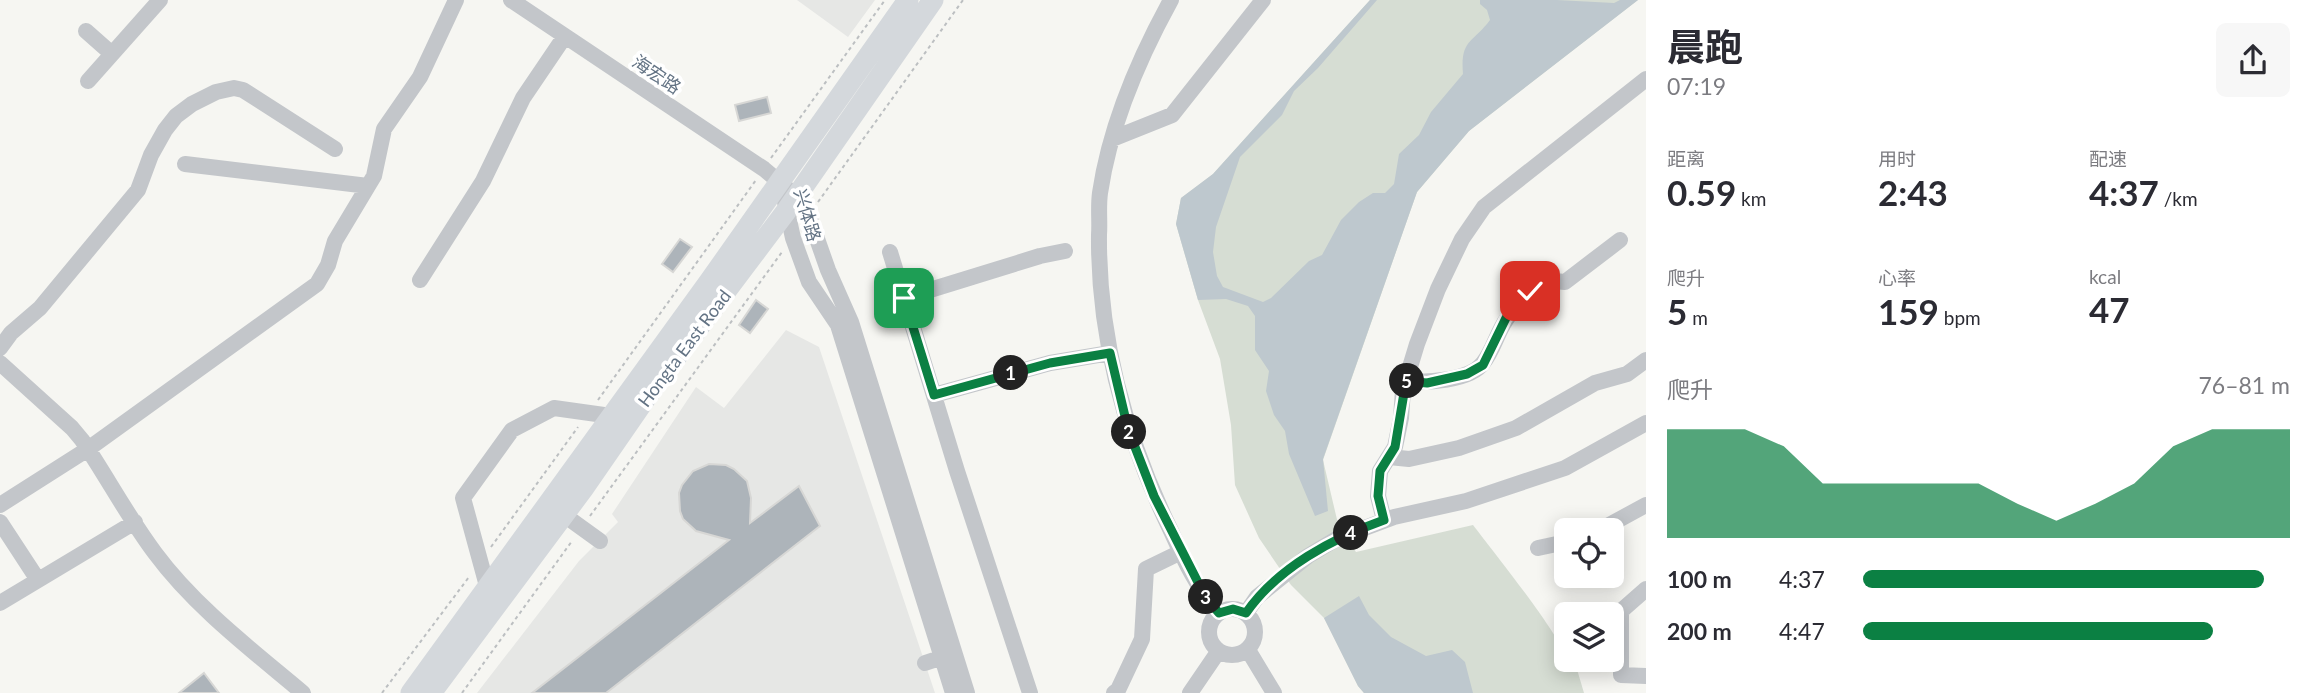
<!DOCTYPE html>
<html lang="zh">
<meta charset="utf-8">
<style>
body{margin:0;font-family:Lato,"Noto Sans SC",sans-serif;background:#f7f7f7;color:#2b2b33;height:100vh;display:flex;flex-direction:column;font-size:26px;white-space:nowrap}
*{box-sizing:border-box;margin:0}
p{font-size:23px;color:#7c7c81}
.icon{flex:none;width:38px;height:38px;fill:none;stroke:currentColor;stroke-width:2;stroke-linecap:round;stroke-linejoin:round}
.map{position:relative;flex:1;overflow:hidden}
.panel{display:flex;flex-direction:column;background:#fff;width:665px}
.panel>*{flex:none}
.fabs{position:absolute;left:1554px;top:518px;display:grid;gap:14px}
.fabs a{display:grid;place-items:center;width:70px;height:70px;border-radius:10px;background:#fff;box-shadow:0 4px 18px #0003;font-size:35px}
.pin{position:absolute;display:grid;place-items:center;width:60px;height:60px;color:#fff;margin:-30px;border-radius:14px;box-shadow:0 4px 10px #0006}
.km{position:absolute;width:35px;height:35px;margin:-18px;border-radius:50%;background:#222;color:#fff;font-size:19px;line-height:35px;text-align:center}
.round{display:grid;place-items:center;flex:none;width:74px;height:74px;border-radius:10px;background:#f7f7f7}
.summary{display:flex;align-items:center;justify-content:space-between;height:119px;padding:0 21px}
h1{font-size:38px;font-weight:700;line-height:52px}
.stats{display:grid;grid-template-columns:repeat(3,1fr);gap:10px;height:119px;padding:7px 21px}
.stats div{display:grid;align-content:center}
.stats b{font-size:35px;font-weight:700}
.stats small{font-size:19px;font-weight:400}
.stats p{font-size:19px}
.chart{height:196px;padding:14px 21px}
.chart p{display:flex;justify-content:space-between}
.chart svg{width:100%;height:126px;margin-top:7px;fill:#0b8043;opacity:.7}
ul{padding:0 21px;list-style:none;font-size:23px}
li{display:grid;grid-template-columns:112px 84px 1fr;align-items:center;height:52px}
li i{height:18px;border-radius:9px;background:#0b8043}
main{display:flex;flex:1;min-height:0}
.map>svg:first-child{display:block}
</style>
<main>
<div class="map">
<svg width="1646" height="693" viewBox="0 0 1646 693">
<rect width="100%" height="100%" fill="#f6f6f2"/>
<path fill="#e6e7e5" d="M797,0h78l-27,37z
M786,330l33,17 116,346h-458l102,-132 39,-39 -6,-8 84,-127 28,21z"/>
<path fill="#d6ddd3" d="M1370,0h268l-169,131 -52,61 -94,268 16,68 17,24 117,-27c16,21 93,117 93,135h5l5,6 8,27h-220l-6,-7 -34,-68 -33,-33 -32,-47 -24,-53 -4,-60 -11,-66 -22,-59 -22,-76 5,-26 32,-24z"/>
<path fill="#bec8ce" d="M1370,0h7l-59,68 -24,23 -12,24 -42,42 -24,70 -3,25 4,24 6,11 40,15 8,-4 38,-37 13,-6 19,-35 18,-18 14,-9h12l9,-9 5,-30 20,-19 12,-23 32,-38c-3,-35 10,-31 27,-54l-3,-10 -7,-6v-4h77l57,3 6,-3h18l-169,131 -52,61 -94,267 5,52 -13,5 -26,-62 -4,-23 -11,-16 -8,-24 3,-20 -14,-21v-34l-7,-10 -22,-7 -28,1 -22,-76 5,-26 32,-24z
M1359,596l10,19 22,22 35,19 26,-6 13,12 8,31h-109l-6,-7 -34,-68z"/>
<path fill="#adb4ba" stroke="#d7d7d5" stroke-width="2" d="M767,97l4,16 -32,8 -4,-16z
M680,239l12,8 -19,25 -11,-8z
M756,300l12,9 -18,24 -11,-8z
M709,464l17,1 8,4 13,12 4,17 -1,25 49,-37 21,40 -214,167h-74l197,-153 -33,-9 -13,-12 -3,-8 -1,-18 3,-8 11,-14z
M204,673l15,20h-40z"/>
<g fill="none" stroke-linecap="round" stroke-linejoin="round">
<path stroke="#bcbfc1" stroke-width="2" stroke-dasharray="3.5 3.5" stroke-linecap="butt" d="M771,158l114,-158
M818,202l145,-202
M598,400l158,-220
M590,516l192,-264
M491,547l87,-120
M382,693l87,-116
M462,693l110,-152"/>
<path stroke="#c3c6ca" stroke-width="16" d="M511,0l253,169 32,27 13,20 19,54 23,52 116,371
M1171,0c-33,60 -61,125 -71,193 -2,14 0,29 -1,42 -1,105 27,203 72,296 13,29 27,59 48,82
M86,31l26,23
M88,81l72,-81
M1112,139l60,-24 91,-115
M185,164l183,22
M785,202l8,36 16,44 29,43 115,368
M890,252l67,219 73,222
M420,280l63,-99 40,-83 42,-62
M904,298l136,-42 25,-5
M0,348l11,-15 29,-25 98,-118 13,-35 14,-25 11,-14 16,-12 24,-12 18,-4 9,2 92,59
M0,363l72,65 10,12c25,37 46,77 73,113 40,54 97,97 148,140
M1406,381c19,2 64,0 77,-18 10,-12 14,-30 23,-43 9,-15 23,-29 37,-40l22,2 55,-42
M934,395l116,-32 60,-10
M1389,457l20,2 50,-11 57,-20 79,-45 32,-9 19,-14
M0,505l88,-56 229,-165 11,-19 7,-24 39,-65 10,-47 36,-52 36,-77
M564,515l36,26
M1384,520l-6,-24 2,-25 15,-24 6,-29 2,-28 14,-46 21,-55 24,-50 22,-32 162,-128
M0,522l38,58
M1600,530l46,-25
M1538,548l28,-6
M487,586l-24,-88 49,-68 42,-22 57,8
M1646,589l-25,22v64l25,1
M0,603l135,-81
M1209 632a23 23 0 1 1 46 0a23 23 0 1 1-46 0Z
M1246,613l11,-16 51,-41 30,-18 56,-21 72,-16 99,-33 81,-45
M1248,650l26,43
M925,663l27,-9
M1114,693l4,-3 24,-51 4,-70 35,-17
M1190,693l28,-41"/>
<path stroke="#d4d8dc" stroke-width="21" d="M411,693l298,-411 199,-282
M431,693l152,-204 67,-97 137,-182 146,-210"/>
</g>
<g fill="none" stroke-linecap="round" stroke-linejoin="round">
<defs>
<path id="route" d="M904,298l30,97 116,-32 60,-10 18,76 26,67 52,102 13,15 14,-4 13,4c31,-45 87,-75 138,-93l-6,-24 2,-25 15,-24 11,-66 21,2 40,-9 16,-9 23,-47 24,-27"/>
</defs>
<use href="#route" stroke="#fff" stroke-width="14"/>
<use href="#route" stroke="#0b8043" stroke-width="9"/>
</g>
<g text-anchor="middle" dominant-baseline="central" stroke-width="7" stroke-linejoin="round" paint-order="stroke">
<g font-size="18" fill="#637384" stroke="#fff">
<text transform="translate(657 74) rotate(34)">海宏路</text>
<text transform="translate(808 215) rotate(74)">兴体路</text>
<text transform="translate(684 348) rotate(-53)">Hongta East Road</text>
</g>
</g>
</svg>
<div class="fabs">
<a><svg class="icon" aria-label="locate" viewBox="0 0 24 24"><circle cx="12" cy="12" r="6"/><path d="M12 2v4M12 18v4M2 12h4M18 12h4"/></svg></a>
<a><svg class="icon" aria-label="layers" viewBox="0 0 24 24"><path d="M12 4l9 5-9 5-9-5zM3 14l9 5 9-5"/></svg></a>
</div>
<div class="pin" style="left:904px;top:298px;background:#1e9e55"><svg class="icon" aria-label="arrive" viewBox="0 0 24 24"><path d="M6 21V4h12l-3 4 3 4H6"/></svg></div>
<div class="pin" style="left:1530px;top:291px;background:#d93025"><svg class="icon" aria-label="check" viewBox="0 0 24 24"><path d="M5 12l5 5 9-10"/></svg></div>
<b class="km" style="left:1011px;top:373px">1</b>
<b class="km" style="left:1129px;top:432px">2</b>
<b class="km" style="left:1206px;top:597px">3</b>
<b class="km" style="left:1351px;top:533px">4</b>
<b class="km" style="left:1407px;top:381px">5</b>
</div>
<section class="panel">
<div class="summary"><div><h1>晨跑</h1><p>07:19</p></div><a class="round"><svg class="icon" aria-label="share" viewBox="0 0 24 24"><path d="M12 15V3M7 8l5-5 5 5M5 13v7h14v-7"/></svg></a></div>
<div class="stats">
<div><p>距离</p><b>0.59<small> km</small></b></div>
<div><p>用时</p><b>2:43</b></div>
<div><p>配速</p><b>4:37<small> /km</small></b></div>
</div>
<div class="stats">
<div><p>爬升</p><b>5<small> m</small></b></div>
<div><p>心率</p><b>159<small> bpm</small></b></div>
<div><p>kcal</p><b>47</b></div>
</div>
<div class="chart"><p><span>爬升</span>76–81 m</p>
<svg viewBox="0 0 160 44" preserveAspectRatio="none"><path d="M0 44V6L10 6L20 6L30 12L40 25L50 25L60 25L70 25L80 25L90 32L100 38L110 32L120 25L130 12L140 6L150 6L160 6V44z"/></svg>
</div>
<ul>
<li><b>100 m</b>4:37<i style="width:94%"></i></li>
<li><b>200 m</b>4:47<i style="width:82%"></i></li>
</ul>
</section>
</main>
